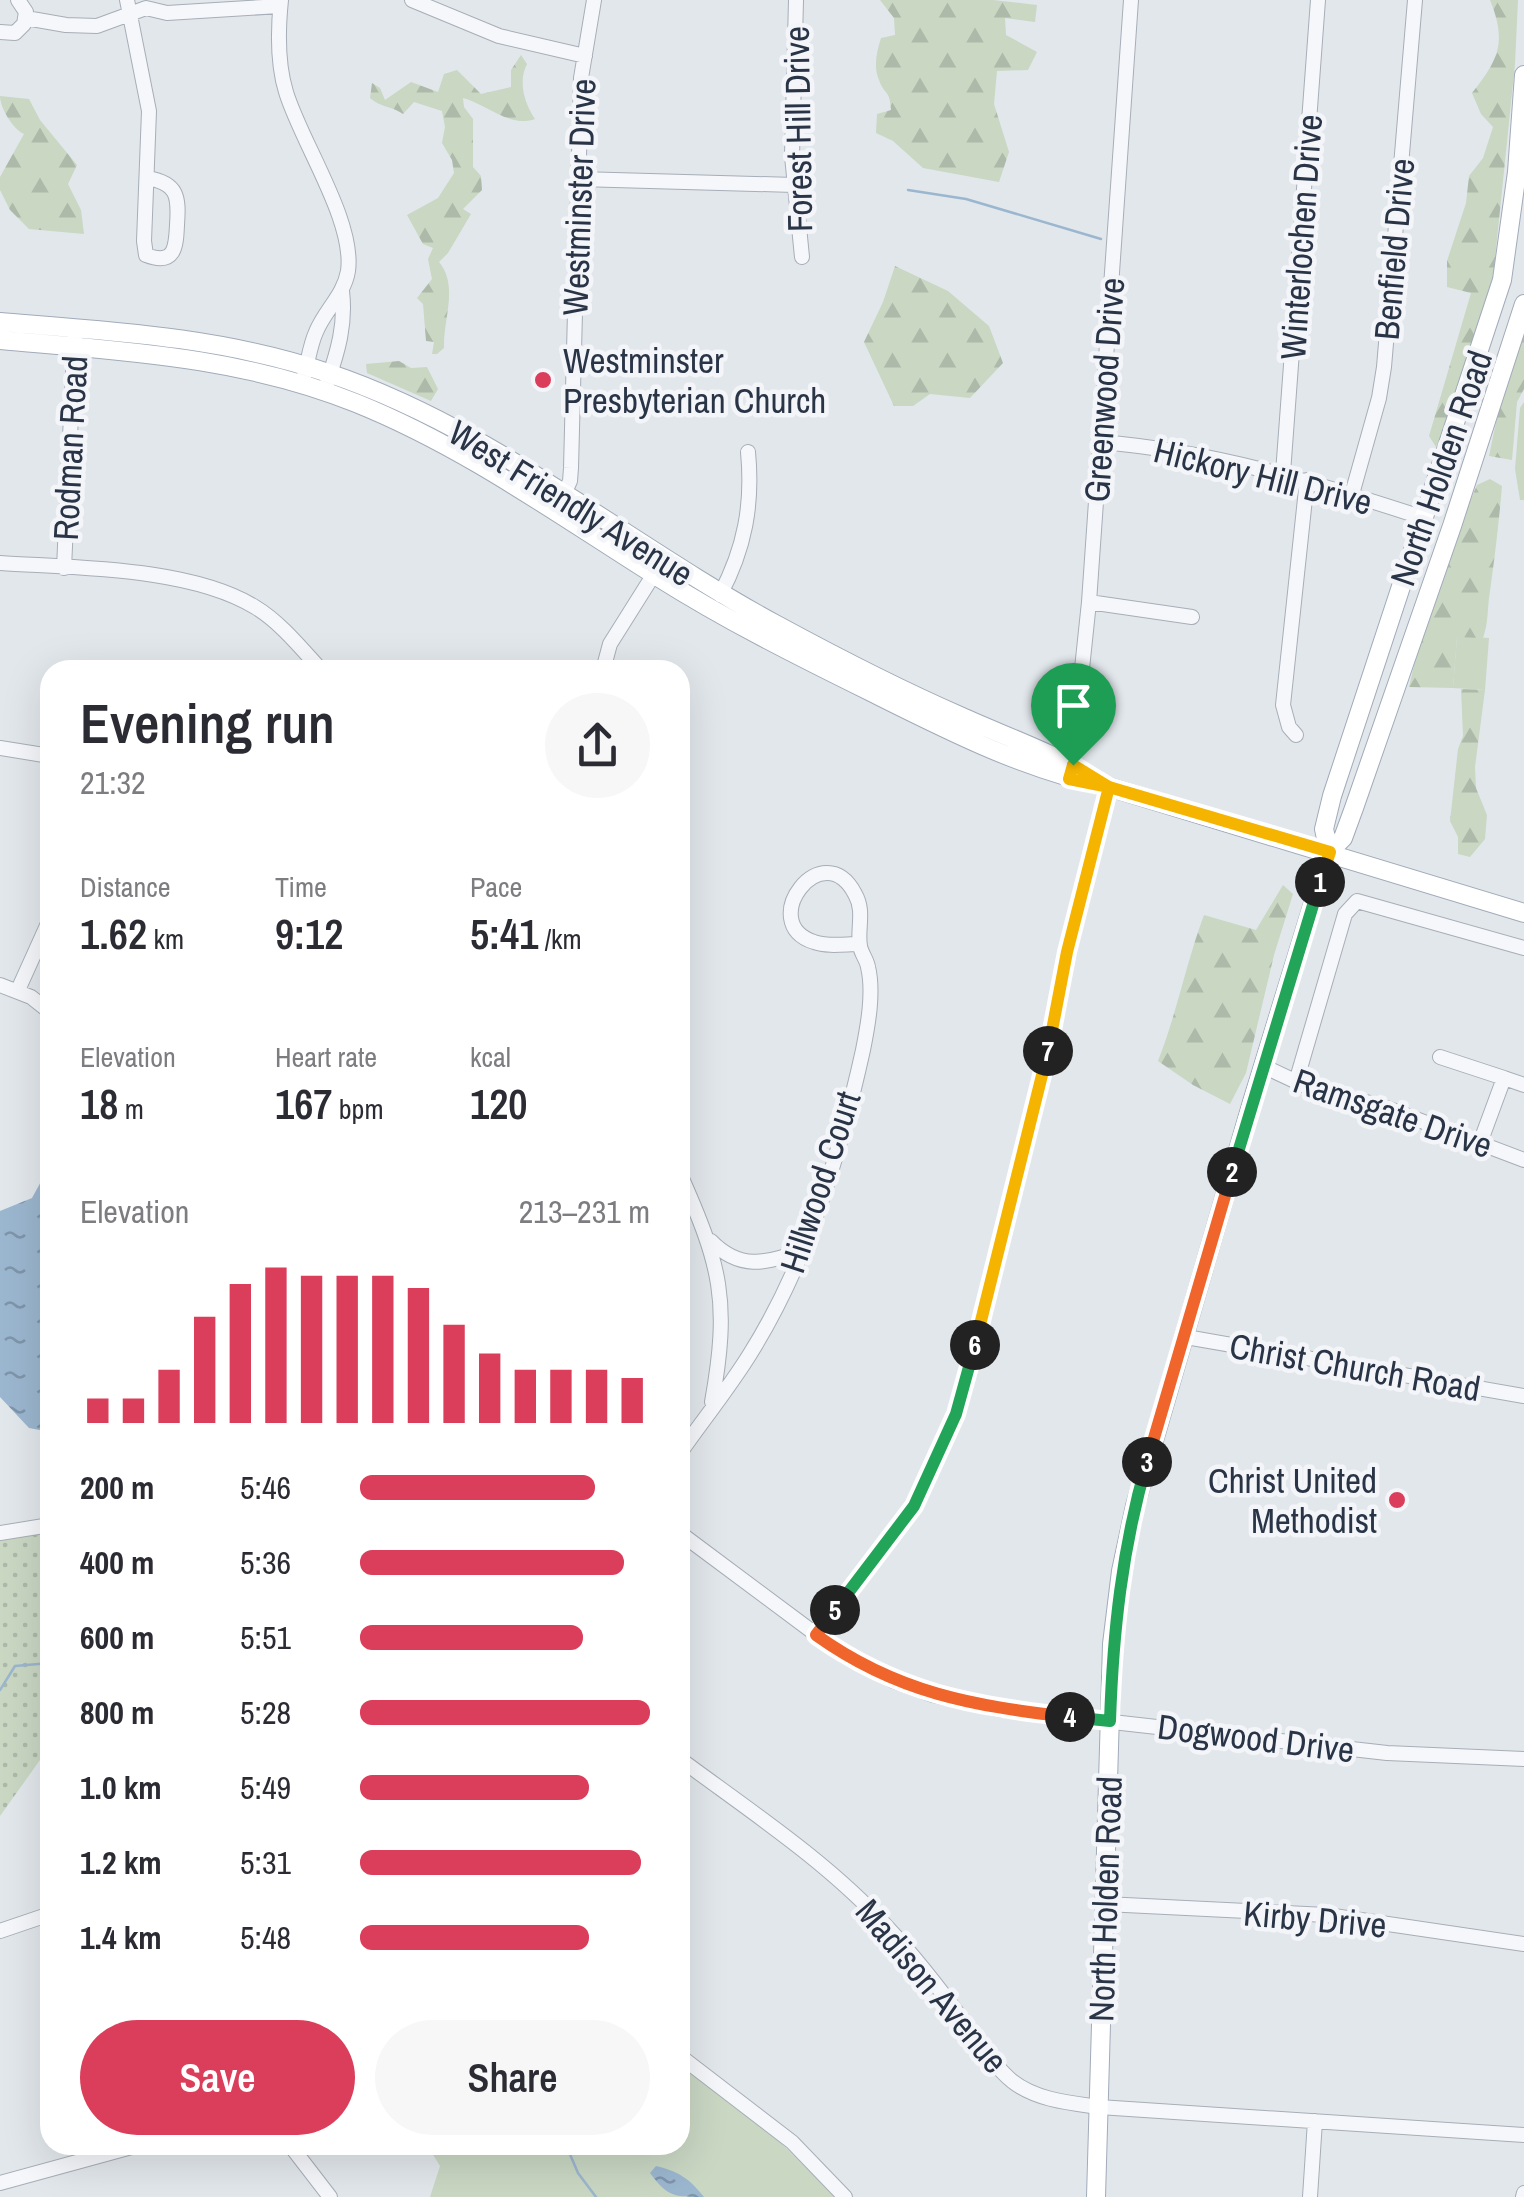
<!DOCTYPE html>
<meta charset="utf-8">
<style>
body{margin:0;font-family:"Archivo Narrow",sans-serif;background:#f7f7f7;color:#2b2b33;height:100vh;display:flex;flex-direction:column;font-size:38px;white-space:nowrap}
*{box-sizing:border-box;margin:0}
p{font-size:32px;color:#7c7c81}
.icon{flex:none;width:55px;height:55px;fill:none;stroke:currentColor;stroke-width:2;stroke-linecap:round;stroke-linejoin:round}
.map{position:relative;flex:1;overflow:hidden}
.sheet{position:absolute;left:40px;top:660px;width:650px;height:1495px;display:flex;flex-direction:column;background:#fff;border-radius:30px;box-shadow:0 10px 40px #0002}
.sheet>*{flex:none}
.pin{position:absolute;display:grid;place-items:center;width:85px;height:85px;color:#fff;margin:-102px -42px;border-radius:50% 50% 50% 0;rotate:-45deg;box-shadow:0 0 10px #0007}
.pin .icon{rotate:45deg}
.km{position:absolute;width:50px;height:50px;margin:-25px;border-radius:50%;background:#222;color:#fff;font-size:28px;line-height:50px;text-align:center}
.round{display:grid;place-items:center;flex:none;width:105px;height:105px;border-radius:52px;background:#f7f7f7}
.head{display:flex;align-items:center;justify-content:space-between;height:170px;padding:0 40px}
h1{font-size:55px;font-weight:600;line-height:75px}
.stats{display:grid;grid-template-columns:repeat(3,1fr);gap:15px;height:170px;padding:10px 40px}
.stats div{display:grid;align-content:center}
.stats b{font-size:42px;font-weight:600}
.stats small{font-size:28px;font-weight:400}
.stats p{font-size:28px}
.chart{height:280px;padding:20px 40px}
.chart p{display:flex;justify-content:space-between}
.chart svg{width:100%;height:180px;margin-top:10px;stroke:#db3e5b;stroke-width:6}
.action{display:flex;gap:20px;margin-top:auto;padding:20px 40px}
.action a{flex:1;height:115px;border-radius:60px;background:#db3e5b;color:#fff;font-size:40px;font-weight:600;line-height:115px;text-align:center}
.action a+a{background:#f7f7f7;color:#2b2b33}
ul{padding:0 40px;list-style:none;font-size:32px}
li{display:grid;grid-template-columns:160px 120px 1fr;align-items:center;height:75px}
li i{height:25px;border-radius:12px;background:#db3e5b}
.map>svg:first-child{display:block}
</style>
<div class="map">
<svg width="1524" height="2197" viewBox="0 0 1524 2197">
<defs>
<pattern id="forest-firs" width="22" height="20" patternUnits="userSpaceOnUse" patternTransform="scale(2.5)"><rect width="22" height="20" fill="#c9d7c3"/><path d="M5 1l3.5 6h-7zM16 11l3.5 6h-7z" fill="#adb9a9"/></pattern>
<pattern id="park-dots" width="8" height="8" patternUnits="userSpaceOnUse" patternTransform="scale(2.5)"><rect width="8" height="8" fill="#c9d7c3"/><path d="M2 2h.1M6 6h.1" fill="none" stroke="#adb9a9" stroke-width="1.8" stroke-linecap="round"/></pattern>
<pattern id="water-ripples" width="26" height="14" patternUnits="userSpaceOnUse" patternTransform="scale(2.5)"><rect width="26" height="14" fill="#9bb6cf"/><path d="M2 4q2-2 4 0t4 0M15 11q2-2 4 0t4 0" fill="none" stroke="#7e95aa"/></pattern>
</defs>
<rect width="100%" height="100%" fill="#e2e7ec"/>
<path fill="#c9d7c3" d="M1524,402v98h-4l-5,-31 5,-61z
M1457,636l32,2 -4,52 -32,-2z
M680,2063l101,80 55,54h-406l10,-31 -13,-21h253z"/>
<path fill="url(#forest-firs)" d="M880,0h113l44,5 -2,17 -30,-4 1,17 31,17 -9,18 -31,1 -3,33 15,48 -10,30 -76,-14 -30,-27 -17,-8 1,-19 14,-4c-1,-21 -7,-15 -12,-30 -6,-14 -2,-29 2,-42l14,-3 -1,-17z
M1490,0h28l-3,64 -23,224 -43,132 -13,27 -7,-11 42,-143 -24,-6v-26l19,-58 3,-27 14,-18 10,-31 -12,-13 -9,-21c27,-34 35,-51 18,-93z
M521,55l6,9c-9,17 -3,39 8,55 -25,9 -49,-15 -72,-21l1,9 9,12v48l8,9 1,14 -19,19 8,5 -23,39 -9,9c20,24 4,57 5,86l-7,6h-5l2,-12 -8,-1 -3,-37 -6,-6 15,-19 -4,-20 5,-11 -10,-4 -16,-29 31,-17 16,-25 -2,-13 -10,-17 3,-16 -3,-16 -28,-9 -11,12c-11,-8 -22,-6 -33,-16l2,-15 8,5 5,12 26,-18 27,10 6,-18 13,-4 24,24 30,-7v-17z
M0,96l29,3 11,21 37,45 -9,19 13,26 3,24 -55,-5 -19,-19 -10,-20v-13l24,-43c-11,-5 -24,-26 -24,-38z
M895,266l53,25 41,35 14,37 -33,35 -40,-4 -17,12h-19l-30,-64 19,-40z
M1524,333v56l-7,13 -5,58 -23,-4 11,-53z
M399,361l12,7 16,-1 11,22 -7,12 -64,-28 -1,-9z
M1490,479l12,7c-3,35 -7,70 -12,105 -3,17 -1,30 -7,47l-26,-1 -4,51 -44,-1c15,-69 40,-138 68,-202z
M1461,689l24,1 -10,77 1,21 11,27 -2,24 -15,18 -12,-3v-17l-8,-16 8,-72 5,-13z
M1283,885l10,9 -19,61 -28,118 -16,31 -37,-19 -35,-24c19,-48 28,-98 46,-146l52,15z"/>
<path fill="url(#park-dots)" d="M50,1530v216l-50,70v-275z"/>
<path fill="url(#water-ripples)" d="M50,1165v267l-21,-4 -29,-31v-186l32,-13z
M656,2166c22,5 34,13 48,31 -30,0 -36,0 -54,-24z"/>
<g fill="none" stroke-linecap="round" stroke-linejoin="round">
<path stroke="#9bb6cf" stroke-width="2.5" d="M908,190l58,9 135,40
M0,1690l15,-24 35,-3
M566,2145l12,28 18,24"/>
<defs>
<path id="minor" d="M127,0l22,111 -5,130 2,14c29,11 30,-8 31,-30 2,-28 1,-42 -30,-47
M281,0c-3,29 -4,63 5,92 15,50 69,129 62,179 -4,24 -23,39 -32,61 -6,13 -8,30 -12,44
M412,0l87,36 86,20
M796,0l-4,156 10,101
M26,18l40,7 31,1 49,-18 21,5 113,-7
M0,32l15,1 9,-9 2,-12 -8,-12
M579,179l215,6
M327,383c11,-32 19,-59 15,-92
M1100,442c113,9 217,41 324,76
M1283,473l35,-473
M1352,494l27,-96 5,-31 31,-367
M561,501l9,-20 1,-13 10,-390 13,-78
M0,563c75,5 190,4 255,44 25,15 46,41 66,63
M64,568l11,-240
M720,595c25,-47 33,-91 28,-143
M1089,602l103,15
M603,670l7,-26 44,-70
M1296,735l-7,-8 -6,-22 24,-225
M0,748l50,8
M1071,773l18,-171 42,-602
M0,985l31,12 19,15
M18,990l32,-71
M1440,1057l64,21 -24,65
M1263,1066l51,24 65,15 145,55
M1504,1078l20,7
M1296,1082l49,-168 12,-13 167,47
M680,1174c41,92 50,127 32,228
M711,1241c28,29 55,23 90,10
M1186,1337l338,59
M680,1453c23,-33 49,-65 70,-99 57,-91 90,-200 113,-304 5,-25 11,-58 5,-83 -1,-7 -7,-14 -8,-21 -3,-17 5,-35 -5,-52 -32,-61 -100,29 -41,48 14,5 31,2 45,2
M0,1533l50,-8
M680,1533l165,123 49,25 39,14 64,14 390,44 137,6
M816,1635l98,-130 42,-91 77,-296 34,-166 42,-165
M680,1759c70,52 148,103 207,168 28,30 53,62 77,95 15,20 29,43 48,59 24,19 58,22 87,26l425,28
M1105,1904l222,11 197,29
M0,1931l50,-17
M680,2056l112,86 53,55
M290,2145l40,52
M0,2183l139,-38
M1310,2197l5,-76
M1523,2197l1,-4"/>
<path id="major" d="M0,322c111,9 223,15 328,51 164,55 299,171 449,252 59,32 121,64 183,91 46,21 94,37 137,64
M0,340c121,11 243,17 356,63 109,44 203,112 302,174 68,43 140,79 213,115 76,38 154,78 238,95l415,126
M1329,852l-5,-23 8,-33 170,-516 15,-108 7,-97
M1096,2197l16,-553 9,-73 14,-65 117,-404 77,-250 14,-14 11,-30 98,-282 72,-222"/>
</defs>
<use href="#minor" stroke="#a7aeb7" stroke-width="16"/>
<use href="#major" stroke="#a1abb9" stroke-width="20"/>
<use href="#minor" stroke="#f6f7fa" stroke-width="14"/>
<use href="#major" stroke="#fff" stroke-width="18"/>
</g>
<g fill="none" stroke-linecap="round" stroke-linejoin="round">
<defs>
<path id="split-1" d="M1073,765l36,22 221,65 -10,30"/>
<path id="split-2" d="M1232,1172l88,-290"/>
<path id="split-3" d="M1147,1462l85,-290"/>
<path id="split-4" d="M1070,1717l40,4c3,-89 12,-173 37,-259"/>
<path id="split-5" d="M835,1610l-19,25c81,58 157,71 254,82"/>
<path id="split-6" d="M835,1610l79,-104 42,-92 19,-69"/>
<path id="split-7" d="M975,1345l73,-294"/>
<path id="split-8" d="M1048,1051l19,-99 42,-165 -40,-8 4,-14"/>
</defs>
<use href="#split-1" stroke="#fff" stroke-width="20"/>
<use href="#split-2" stroke="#fff" stroke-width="20"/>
<use href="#split-3" stroke="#fff" stroke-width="20"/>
<use href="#split-4" stroke="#fff" stroke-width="20"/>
<use href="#split-5" stroke="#fff" stroke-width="20"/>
<use href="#split-6" stroke="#fff" stroke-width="20"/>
<use href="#split-7" stroke="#fff" stroke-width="20"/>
<use href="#split-8" stroke="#fff" stroke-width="20"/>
<use href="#split-1" stroke="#f5b400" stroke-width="12"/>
<use href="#split-2" stroke="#22a559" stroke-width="12"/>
<use href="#split-3" stroke="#f0652b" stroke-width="12"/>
<use href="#split-4" stroke="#22a559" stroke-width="12"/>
<use href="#split-5" stroke="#f0652b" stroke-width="12"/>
<use href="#split-6" stroke="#22a559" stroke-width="12"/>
<use href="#split-7" stroke="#f5b400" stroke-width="12"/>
<use href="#split-8" stroke="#f5b400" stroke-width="12"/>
</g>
<g fill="#db3e5b" stroke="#f3f5f9" stroke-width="4">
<circle cx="543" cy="380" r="10"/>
<circle cx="1397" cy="1500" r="10"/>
</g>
<g text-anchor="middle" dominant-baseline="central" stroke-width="9" stroke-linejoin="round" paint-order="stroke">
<g font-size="35" fill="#293446" stroke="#f3f5f9">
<text transform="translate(798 129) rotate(-91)">Forest Hill Drive</text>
<text transform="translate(579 197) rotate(-88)">Westminster Drive</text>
<text transform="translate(1301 237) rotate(-86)">Winterlochen Drive</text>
<text transform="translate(1394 249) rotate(-85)">Benfield Drive</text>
<text transform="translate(1104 390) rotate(-86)">Greenwood Drive</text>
<text transform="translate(70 448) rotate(-87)">Rodman Road</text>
<text transform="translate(1441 468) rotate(-71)">North Holden Road</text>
<text transform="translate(1263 476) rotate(14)">Hickory Hill Drive</text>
<text transform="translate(571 503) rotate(32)">West Friendly Avenue</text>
<text transform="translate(1393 1113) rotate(19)">Ramsgate Drive</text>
<text transform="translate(820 1182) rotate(-72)">Hillwood Court</text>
<text transform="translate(1355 1367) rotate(10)">Christ Church Road</text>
<text transform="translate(1256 1738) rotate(7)">Dogwood Drive</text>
<text transform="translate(1105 1899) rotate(-88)">North Holden Road</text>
<text transform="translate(1315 1919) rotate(5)">Kirby Drive</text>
<text transform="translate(932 1986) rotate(50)">Madison Avenue</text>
</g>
<g font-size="35" fill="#293446" stroke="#f3f5f9" text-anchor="start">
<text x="563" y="360">Westminster<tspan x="563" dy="40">Presbyterian Church</tspan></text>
<text x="1377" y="1480" text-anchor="end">Christ United<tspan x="1377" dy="40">Methodist</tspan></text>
</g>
</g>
</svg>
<div class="pin" style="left:1073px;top:765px;background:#1e9e55"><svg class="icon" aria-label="arrive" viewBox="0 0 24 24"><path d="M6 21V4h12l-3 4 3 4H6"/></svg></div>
<b class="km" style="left:1320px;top:882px">1</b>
<b class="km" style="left:1232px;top:1172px">2</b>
<b class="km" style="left:1147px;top:1462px">3</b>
<b class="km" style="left:1070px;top:1717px">4</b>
<b class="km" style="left:835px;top:1610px">5</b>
<b class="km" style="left:975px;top:1345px">6</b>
<b class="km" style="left:1048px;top:1051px">7</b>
<section class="sheet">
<div class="head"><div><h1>Evening run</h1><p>21:32</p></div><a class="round"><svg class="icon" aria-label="share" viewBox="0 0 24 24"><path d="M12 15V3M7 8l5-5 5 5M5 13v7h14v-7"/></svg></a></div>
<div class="stats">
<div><p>Distance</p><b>1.62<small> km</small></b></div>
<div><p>Time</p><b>9:12</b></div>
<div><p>Pace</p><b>5:41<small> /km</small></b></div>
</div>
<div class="stats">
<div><p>Elevation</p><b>18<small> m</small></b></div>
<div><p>Heart rate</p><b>167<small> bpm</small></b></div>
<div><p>kcal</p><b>120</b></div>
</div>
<div class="chart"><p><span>Elevation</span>213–231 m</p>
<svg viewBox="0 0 160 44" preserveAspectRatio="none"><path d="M5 44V38M15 44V38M25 44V31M35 44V18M45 44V10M55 44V6M65 44V8M75 44V8M85 44V8M95 44V11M105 44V20M115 44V27M125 44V31M135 44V31M145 44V31M155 44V33"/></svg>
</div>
<ul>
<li><b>200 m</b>5:46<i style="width:81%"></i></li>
<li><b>400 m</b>5:36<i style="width:91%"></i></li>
<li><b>600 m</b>5:51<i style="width:77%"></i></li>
<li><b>800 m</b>5:28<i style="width:100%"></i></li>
<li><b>1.0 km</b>5:49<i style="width:79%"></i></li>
<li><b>1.2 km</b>5:31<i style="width:97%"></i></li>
<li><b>1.4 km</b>5:48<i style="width:79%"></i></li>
</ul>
<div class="action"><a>Save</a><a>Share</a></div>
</section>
</div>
